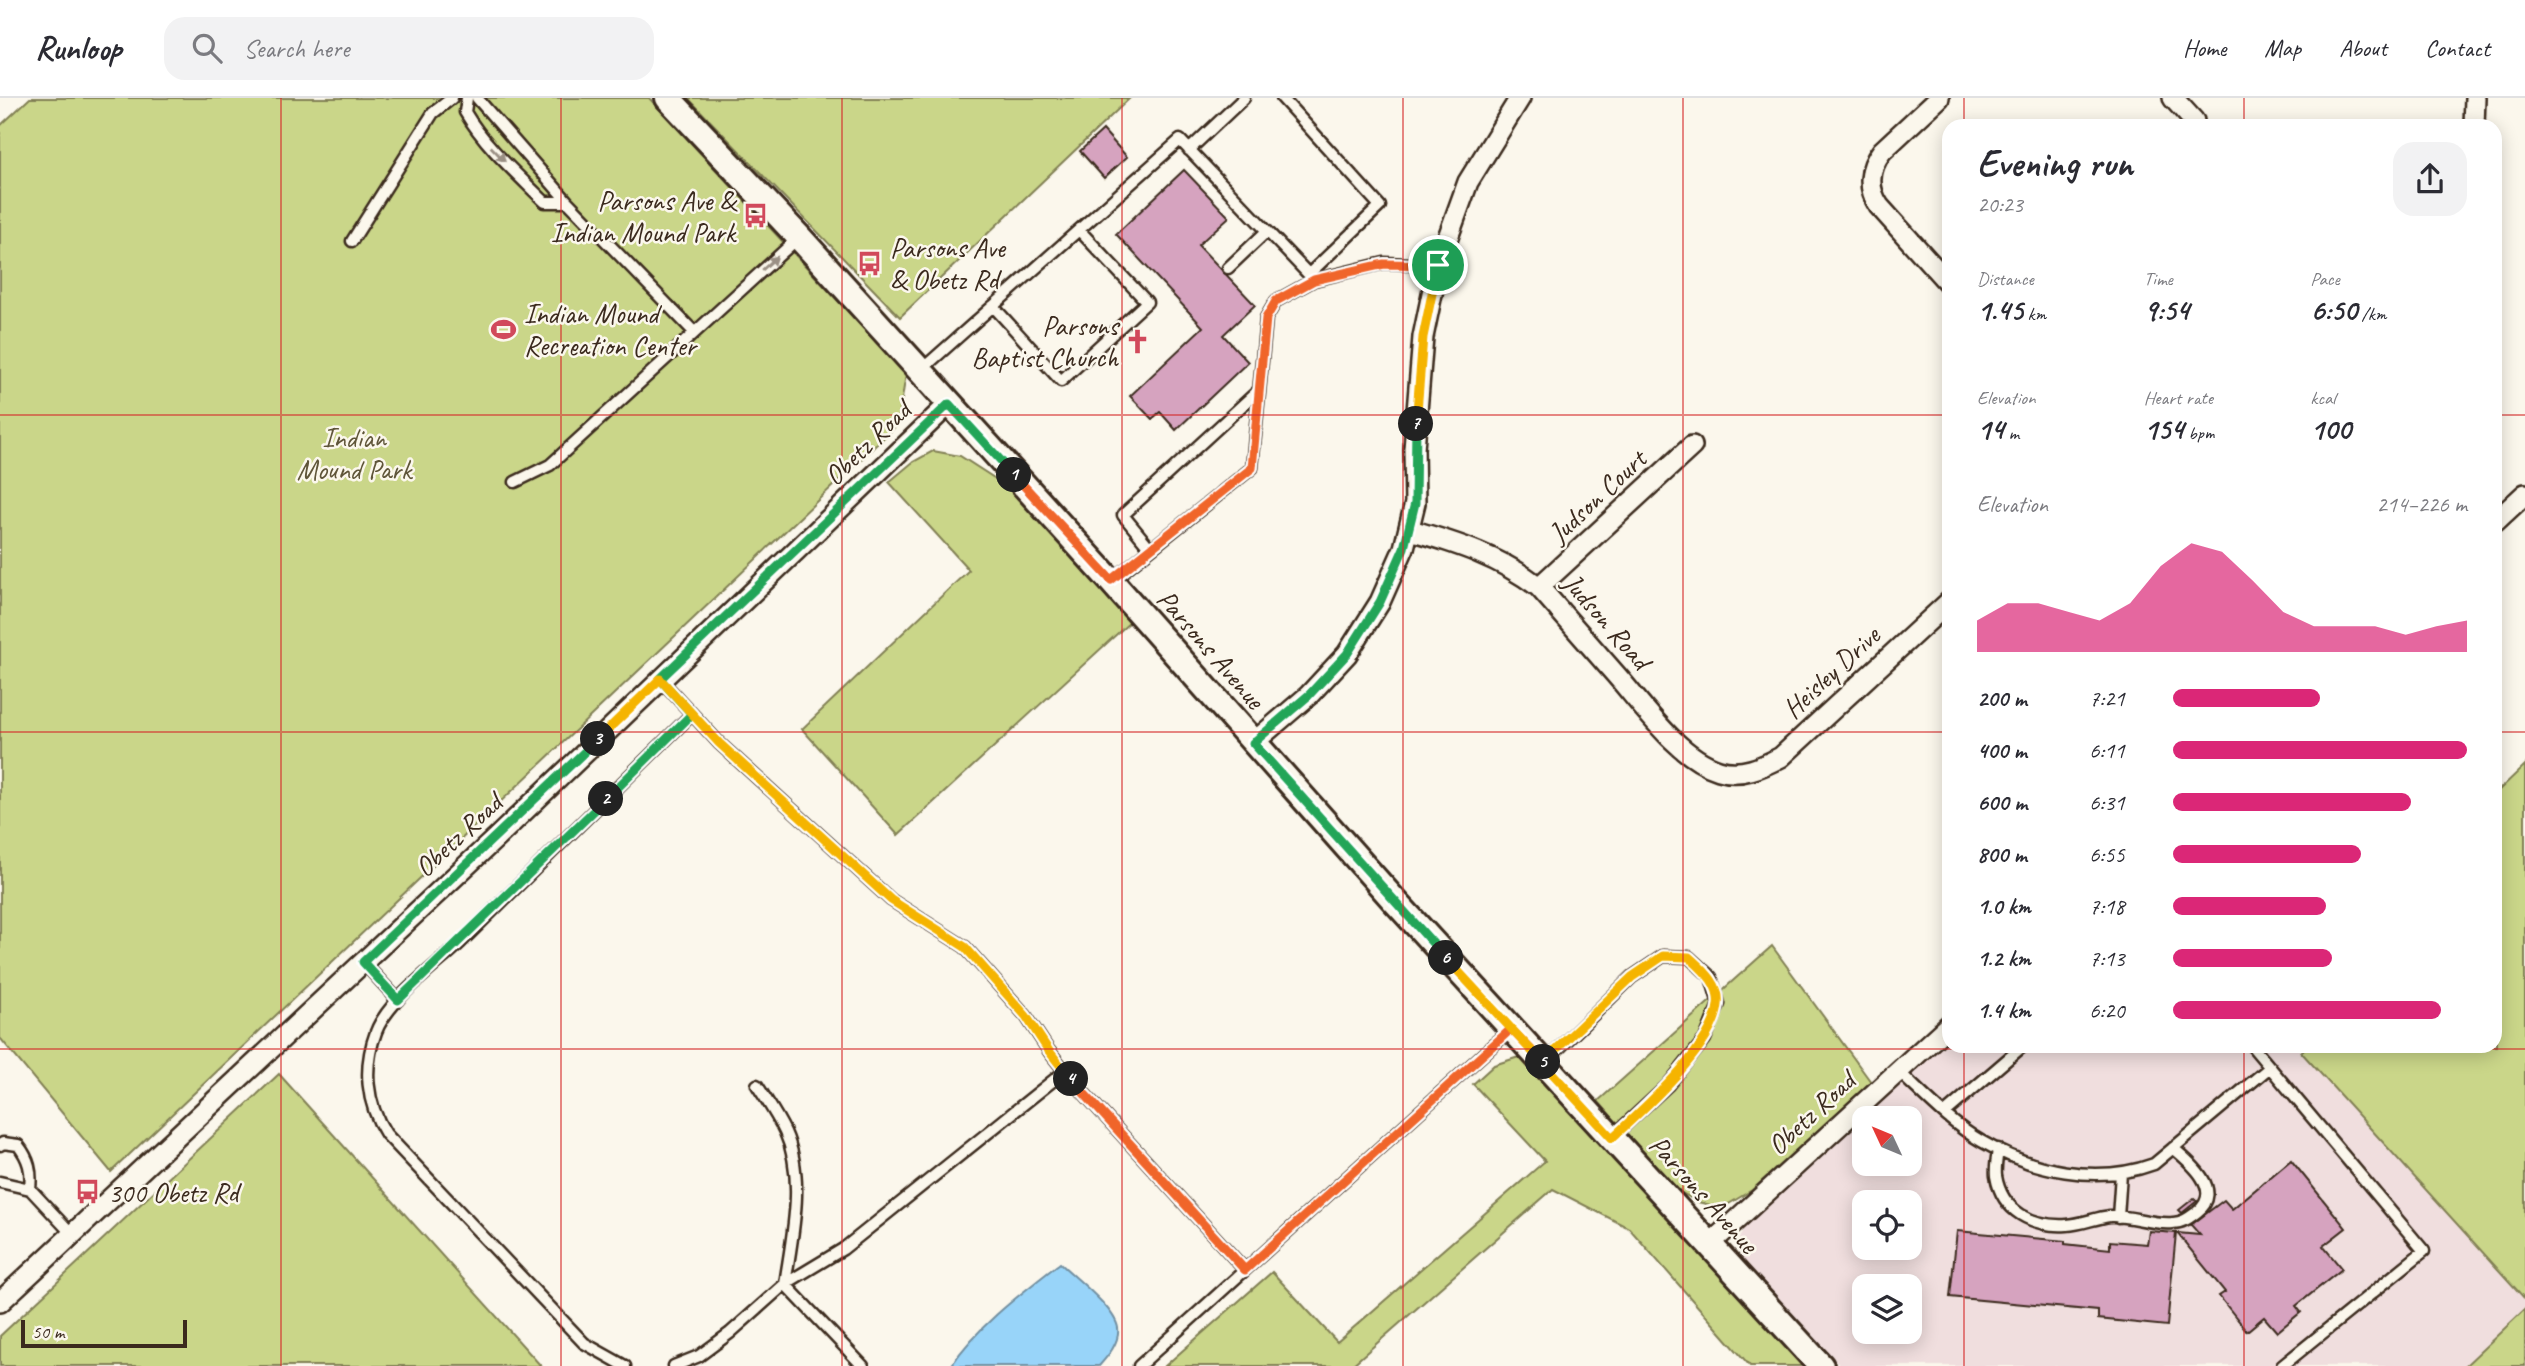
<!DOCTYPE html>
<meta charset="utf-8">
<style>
body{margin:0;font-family:Caveat,sans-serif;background:#f2f2f3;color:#2b2b33;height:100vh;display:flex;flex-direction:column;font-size:26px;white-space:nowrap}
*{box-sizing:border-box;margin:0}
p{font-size:23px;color:#7c7c81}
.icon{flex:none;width:38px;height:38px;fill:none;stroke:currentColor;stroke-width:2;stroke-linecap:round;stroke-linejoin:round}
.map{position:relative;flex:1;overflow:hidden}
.side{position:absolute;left:1942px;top:21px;width:560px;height:934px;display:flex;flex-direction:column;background:#fff;border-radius:21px;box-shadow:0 4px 18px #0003}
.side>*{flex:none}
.needle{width:46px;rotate:314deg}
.tools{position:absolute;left:1852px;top:1008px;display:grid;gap:14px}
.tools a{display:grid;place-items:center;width:70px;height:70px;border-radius:14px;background:#fff;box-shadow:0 4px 18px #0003;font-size:35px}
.scale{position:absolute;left:21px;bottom:18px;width:166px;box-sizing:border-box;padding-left:7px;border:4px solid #3b2a1e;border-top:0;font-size:19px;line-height:24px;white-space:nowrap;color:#3b2a1e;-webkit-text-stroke:5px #fbf7ec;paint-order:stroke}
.pin{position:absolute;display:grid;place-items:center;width:60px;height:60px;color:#fff;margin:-30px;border:4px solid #fff;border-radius:50%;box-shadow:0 2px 7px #0007}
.km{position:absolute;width:35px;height:35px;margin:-18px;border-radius:50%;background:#222;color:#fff;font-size:19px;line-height:35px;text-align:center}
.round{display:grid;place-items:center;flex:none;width:74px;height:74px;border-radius:21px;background:#f2f2f3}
.summary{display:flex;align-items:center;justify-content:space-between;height:119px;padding:0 35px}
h1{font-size:38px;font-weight:600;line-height:52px}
.stats{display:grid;grid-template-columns:repeat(3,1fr);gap:10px;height:119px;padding:7px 35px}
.stats div{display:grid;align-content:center}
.stats b{font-size:30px;font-weight:600}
.stats small{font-size:19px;font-weight:400}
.stats p{font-size:19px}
.chart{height:196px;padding:14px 35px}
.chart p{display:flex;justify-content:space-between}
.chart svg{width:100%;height:126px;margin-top:7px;fill:#db2777;opacity:.7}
ul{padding:0 35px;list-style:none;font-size:23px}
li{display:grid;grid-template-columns:112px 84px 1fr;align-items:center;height:52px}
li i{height:18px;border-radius:9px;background:#db2777}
header{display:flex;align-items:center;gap:42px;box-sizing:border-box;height:98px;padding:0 35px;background:#fff;border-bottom:2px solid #e1e1e2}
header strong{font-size:33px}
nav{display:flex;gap:38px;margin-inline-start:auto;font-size:24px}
.search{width:490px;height:63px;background:#f2f2f3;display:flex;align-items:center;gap:18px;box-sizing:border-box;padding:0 24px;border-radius:21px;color:#7c7c81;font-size:26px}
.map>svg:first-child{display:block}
</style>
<header>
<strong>Runloop</strong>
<div class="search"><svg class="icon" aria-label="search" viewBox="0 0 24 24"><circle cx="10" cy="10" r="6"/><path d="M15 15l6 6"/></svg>Search here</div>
<nav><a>Home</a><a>Map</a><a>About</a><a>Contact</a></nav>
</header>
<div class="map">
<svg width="2525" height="1268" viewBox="0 0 2525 1268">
<rect width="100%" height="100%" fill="#fbf7ec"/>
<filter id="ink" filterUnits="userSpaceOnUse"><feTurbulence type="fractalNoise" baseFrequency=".0143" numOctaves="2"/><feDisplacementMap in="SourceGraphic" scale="14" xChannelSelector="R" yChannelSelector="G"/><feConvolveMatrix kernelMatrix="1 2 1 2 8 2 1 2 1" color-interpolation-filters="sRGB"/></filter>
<g filter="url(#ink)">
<path fill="#f0dede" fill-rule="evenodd" d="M1949,937l1,11 346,1 229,252v10l-60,57h-624l-99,-108 -4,-17 6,-13zM1864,1020h45v46h-45zM1864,1104h45v46h-45zM1864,1188h45v46h-45z"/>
<path fill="#cad689" stroke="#828054" stroke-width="2" d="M30,0h619l257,276 -8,50 -787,748 -111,-134v-912z
M688,0h442l-230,219z
M933,353l27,5 48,31 122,135 -232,213 -96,-106 167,-159 -80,-88 24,-20z
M2525,667v534l-224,-247 6,-6h189v-253z
M1772,848l99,136 -119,108 -30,18 -24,-6 -23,-13 -77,-88z
M1522,958l284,310h-56l-121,-138 -76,-39 -202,177h-186l107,-94 65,70 208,-181 -72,-77 21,-19z
M279,976l262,292h-541v-30z
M2525,1211v57h-60z"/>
<path fill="#98d4f9" stroke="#7390a1" stroke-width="2" d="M1060,1165c14,14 55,45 58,65 2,14 -10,28 -19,38h-148c26,-40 72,-74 109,-103z"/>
<path fill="#d6a3bf" stroke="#3b2a1e" stroke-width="2" d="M1103,32l24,27 -23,21 -24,-27z
M1184,72l45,47 -31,28 57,60 -32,30 25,27 -72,68 -16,-18 -8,7 -22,-23 73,-69 -87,-93z
M2291,1062l55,68 -23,18 19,23 -46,37 5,6 -24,20 -13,-15 -17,14 -28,-35 6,-4 -48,-59 23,2 -9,-10 33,-25 8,9z
M2194,1100l3,3 -15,12 -3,-3z
M1957,1133l108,10v3l45,5v-8l37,3 2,-13 27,2 -9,93 -69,-7v-8l-148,-14z"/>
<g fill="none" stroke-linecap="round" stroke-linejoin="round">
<defs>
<path id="service" d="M467,0l-2,14c20,34 52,62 80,90h23
M477,0l91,104 126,130
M1282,0l98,108 -71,68
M1189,52l55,-52
M352,143l81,-128 19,-15
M1228,170l39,-37
M1314,182l70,-17 54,2
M993,208l68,75 86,-79 -68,-72
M920,273l260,-231 134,140 -38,21 -10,17 -14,150 -141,113
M515,384l35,-17 247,-226
M1150,450l-27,-33 136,-125
M660,581l59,64 172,157 74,47 61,69 23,35 23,29 173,190
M363,864l35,38
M2252,948l172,205 -142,115
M1544,965l88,-86 31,-21 26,1 22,20 8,27 -14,35 -37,46 -56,52
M1898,973c26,24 52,52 83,70 51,30 116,44 173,23l116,-97
M757,987c10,16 20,30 28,47 21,46 7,104 0,152
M1945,1015l78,-67
M0,1047l3,-2 15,2c11,14 14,26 12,44
M1998,1051c-1,9 -3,19 -2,27 6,36 37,51 71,49 15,-1 28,-7 43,-9 21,-1 42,9 63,7 10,0 17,-6 24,-11 28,-21 -7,-50 -24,-64
M0,1084l30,7 42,45
M2118,1119l3,-44
M785,1186l78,82
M625,1268l-41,-23 -198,-209c-20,-31 -23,-67 -10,-102 12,-32 59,-65 84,-89 77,-76 154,-153 232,-229
M674,1268l25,-10 31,-23 55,-49 58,-35 222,-178
M1139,1268l372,-337"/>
<path id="minor" d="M1939,0l-57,53c-13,17 -15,37 -3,55l71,79
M2173,0l21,23
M2474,28l1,-28
M2496,423l29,-27
M1410,432c47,13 90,27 129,57 26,30 52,59 78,89 27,31 62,82 102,94 22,7 43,-3 62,-13l169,-156
M1539,489l153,-141
M1253,645l56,-48 38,-41 33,-52 24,-54 11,-45 -1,-54 9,-112 15,-72 30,-83 52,-84
M1710,1146l240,-220
M0,1204l496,-464 453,-434"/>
<path id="tertiary" d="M668,0l131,139 312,344 282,318 428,467"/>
</defs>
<use href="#service" stroke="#3b2a1e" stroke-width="15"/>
<use href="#minor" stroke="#3b2a1e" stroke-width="24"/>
<use href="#tertiary" stroke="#3b2a1e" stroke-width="30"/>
<use href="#service" stroke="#fbf7ec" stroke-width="10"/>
<use href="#minor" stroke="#fbf7ec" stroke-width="19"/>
<use href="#tertiary" stroke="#fbf7ec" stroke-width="24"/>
</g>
<defs><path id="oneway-solid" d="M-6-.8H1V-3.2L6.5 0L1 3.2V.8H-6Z" transform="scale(1.75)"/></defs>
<g fill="#9b9085">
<use href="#oneway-solid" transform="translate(498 56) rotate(46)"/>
<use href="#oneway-solid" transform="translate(770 165) rotate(-42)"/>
</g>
</g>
<g fill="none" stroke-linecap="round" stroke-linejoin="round" filter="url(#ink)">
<defs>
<path id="split-1" d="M1014,377l97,105 141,-112 14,-150 10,-17 38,-21 70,-16 54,1"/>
<path id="split-2" d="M606,701l86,-85 -32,-35 289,-275 65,71"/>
<path id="split-3" d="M598,641l-235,223 35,38 208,-201"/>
<path id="split-4" d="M598,641l62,-60 59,64 172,157 74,47 61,69 23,35 22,28"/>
<path id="split-5" d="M1071,981l174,191 266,-241 32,33"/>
<path id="split-6" d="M1446,860l166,180c31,-29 102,-91 106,-133 3,-21 -16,-36 -29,-48l-26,-1 -31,21 -89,85"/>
<path id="split-7" d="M1416,326l-1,79 -11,45 -24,54 -33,52 -38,41 -56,48 193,215"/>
<path id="split-8" d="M1416,326l7,-87 15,-72"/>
</defs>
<use href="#split-1" stroke="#fff" stroke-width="14"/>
<use href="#split-2" stroke="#fff" stroke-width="14"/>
<use href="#split-3" stroke="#fff" stroke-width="14"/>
<use href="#split-4" stroke="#fff" stroke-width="14"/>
<use href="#split-5" stroke="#fff" stroke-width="14"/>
<use href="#split-6" stroke="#fff" stroke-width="14"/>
<use href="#split-7" stroke="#fff" stroke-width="14"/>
<use href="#split-8" stroke="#fff" stroke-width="14"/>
<use href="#split-1" stroke="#f0652b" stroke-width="9"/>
<use href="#split-2" stroke="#22a559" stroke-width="9"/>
<use href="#split-3" stroke="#22a559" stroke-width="9"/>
<use href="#split-4" stroke="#f5b400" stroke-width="9"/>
<use href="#split-5" stroke="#f0652b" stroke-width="9"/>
<use href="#split-6" stroke="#f5b400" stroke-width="9"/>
<use href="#split-7" stroke="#22a559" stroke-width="9"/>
<use href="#split-8" stroke="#f5b400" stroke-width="9"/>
</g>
<path fill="none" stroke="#d62828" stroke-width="2" stroke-opacity="0.55" d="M281,0v1268M561,0v1268M842,0v1268M1122,0v1268M1403,0v1268M1683,0v1268M1964,0v28M2244,0v28M0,317h1950M2496,317h29M0,634h1950M2496,634h29M1964,948v320M2244,948v320M0,951h2525"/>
<defs>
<symbol id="bus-bare" viewBox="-9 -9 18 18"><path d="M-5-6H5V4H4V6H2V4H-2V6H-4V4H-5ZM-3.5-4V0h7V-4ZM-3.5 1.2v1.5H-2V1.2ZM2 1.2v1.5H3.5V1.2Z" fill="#d1495b" stroke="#fbf7ec" stroke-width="2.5" paint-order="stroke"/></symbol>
<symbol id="stadium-bare" viewBox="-9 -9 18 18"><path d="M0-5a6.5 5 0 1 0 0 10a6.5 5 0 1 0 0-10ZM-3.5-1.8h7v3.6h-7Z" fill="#d1495b" stroke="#fbf7ec" stroke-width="2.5" paint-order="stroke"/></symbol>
<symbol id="church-bare" viewBox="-9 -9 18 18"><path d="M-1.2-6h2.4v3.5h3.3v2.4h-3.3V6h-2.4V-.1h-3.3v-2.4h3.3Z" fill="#d1495b" stroke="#fbf7ec" stroke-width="2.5" paint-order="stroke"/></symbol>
</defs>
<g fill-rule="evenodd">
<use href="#bus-bare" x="738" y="100" width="35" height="35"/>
<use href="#bus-bare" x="852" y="148" width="35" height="35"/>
<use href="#stadium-bare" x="486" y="214" width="35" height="35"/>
<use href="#church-bare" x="1120" y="226" width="35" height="35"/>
<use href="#bus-bare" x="70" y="1076" width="35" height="35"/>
</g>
<g text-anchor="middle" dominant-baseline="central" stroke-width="5" stroke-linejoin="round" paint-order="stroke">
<g font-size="28" fill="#3b2a1e" stroke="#fbf7ec" text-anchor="start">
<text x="735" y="102" text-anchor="end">Parsons Ave &amp;<tspan x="735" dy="32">Indian Mound Park</tspan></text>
<text x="890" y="149">Parsons Ave<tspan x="890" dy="32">&amp; Obetz Rd</tspan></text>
<text x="524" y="215">Indian Mound<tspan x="524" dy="32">Recreation Center</tspan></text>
<text x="1118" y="227" text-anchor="end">Parsons<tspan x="1118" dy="32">Baptist Church</tspan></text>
<text x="108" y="1094">300 Obetz Rd</text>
</g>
<g font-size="28" fill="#5f5539" stroke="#fbf7ec">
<text x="354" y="339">Indian<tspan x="354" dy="32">Mound Park</tspan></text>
</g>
<g font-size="28" fill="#3b2a1e" stroke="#fbf7ec">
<text transform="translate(867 345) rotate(-44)">Obetz Road</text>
<text transform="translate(1597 398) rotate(-43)">Judson Court</text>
<text transform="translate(1607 523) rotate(49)">Judson Road</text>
<text transform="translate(1211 551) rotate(49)">Parsons Avenue</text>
<text transform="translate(1831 574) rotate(-43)">Heisley Drive</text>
<text transform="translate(458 737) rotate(-43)">Obetz Road</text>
<text transform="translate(1811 1015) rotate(-43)">Obetz Road</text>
<text transform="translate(1704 1096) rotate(48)">Parsons Avenue</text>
</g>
</g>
</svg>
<div class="tools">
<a><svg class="needle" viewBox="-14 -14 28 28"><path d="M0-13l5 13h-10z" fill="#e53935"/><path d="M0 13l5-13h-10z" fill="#7c7c81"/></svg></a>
<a><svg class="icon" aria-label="locate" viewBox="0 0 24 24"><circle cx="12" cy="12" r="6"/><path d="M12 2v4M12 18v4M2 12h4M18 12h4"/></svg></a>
<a><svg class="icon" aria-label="layers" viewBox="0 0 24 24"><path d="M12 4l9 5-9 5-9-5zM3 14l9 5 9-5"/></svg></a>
</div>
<div class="scale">50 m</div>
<div class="pin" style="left:1438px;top:167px;background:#1e9e55"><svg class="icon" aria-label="arrive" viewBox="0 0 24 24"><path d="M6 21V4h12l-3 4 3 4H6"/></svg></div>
<b class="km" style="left:1014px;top:377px">1</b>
<b class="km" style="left:606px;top:701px">2</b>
<b class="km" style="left:598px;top:641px">3</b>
<b class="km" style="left:1071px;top:981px">4</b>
<b class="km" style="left:1543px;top:964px">5</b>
<b class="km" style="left:1446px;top:860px">6</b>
<b class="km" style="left:1416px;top:326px">7</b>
<section class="side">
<div class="summary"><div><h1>Evening run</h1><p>20:23</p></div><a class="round"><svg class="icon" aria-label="share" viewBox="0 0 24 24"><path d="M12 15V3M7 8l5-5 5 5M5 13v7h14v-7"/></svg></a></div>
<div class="stats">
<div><p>Distance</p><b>1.45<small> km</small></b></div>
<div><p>Time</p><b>9:54</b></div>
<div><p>Pace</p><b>6:50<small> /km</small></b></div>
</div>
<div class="stats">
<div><p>Elevation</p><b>14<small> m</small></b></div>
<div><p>Heart rate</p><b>154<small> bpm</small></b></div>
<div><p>kcal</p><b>100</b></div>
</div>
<div class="chart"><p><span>Elevation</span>214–226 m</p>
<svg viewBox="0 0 160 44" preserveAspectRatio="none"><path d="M0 44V33L10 27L20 27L30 30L40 33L50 27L60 14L70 6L80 9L90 19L100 30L110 35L120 35L130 35L140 38L150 35L160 33V44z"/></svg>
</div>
<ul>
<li><b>200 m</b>7:21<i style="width:50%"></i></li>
<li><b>400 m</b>6:11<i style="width:100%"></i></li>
<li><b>600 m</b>6:31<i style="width:81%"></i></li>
<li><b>800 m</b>6:55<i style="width:64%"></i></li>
<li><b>1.0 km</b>7:18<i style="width:52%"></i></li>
<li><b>1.2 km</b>7:13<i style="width:54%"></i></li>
<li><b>1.4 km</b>6:20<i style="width:91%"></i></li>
</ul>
</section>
</div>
